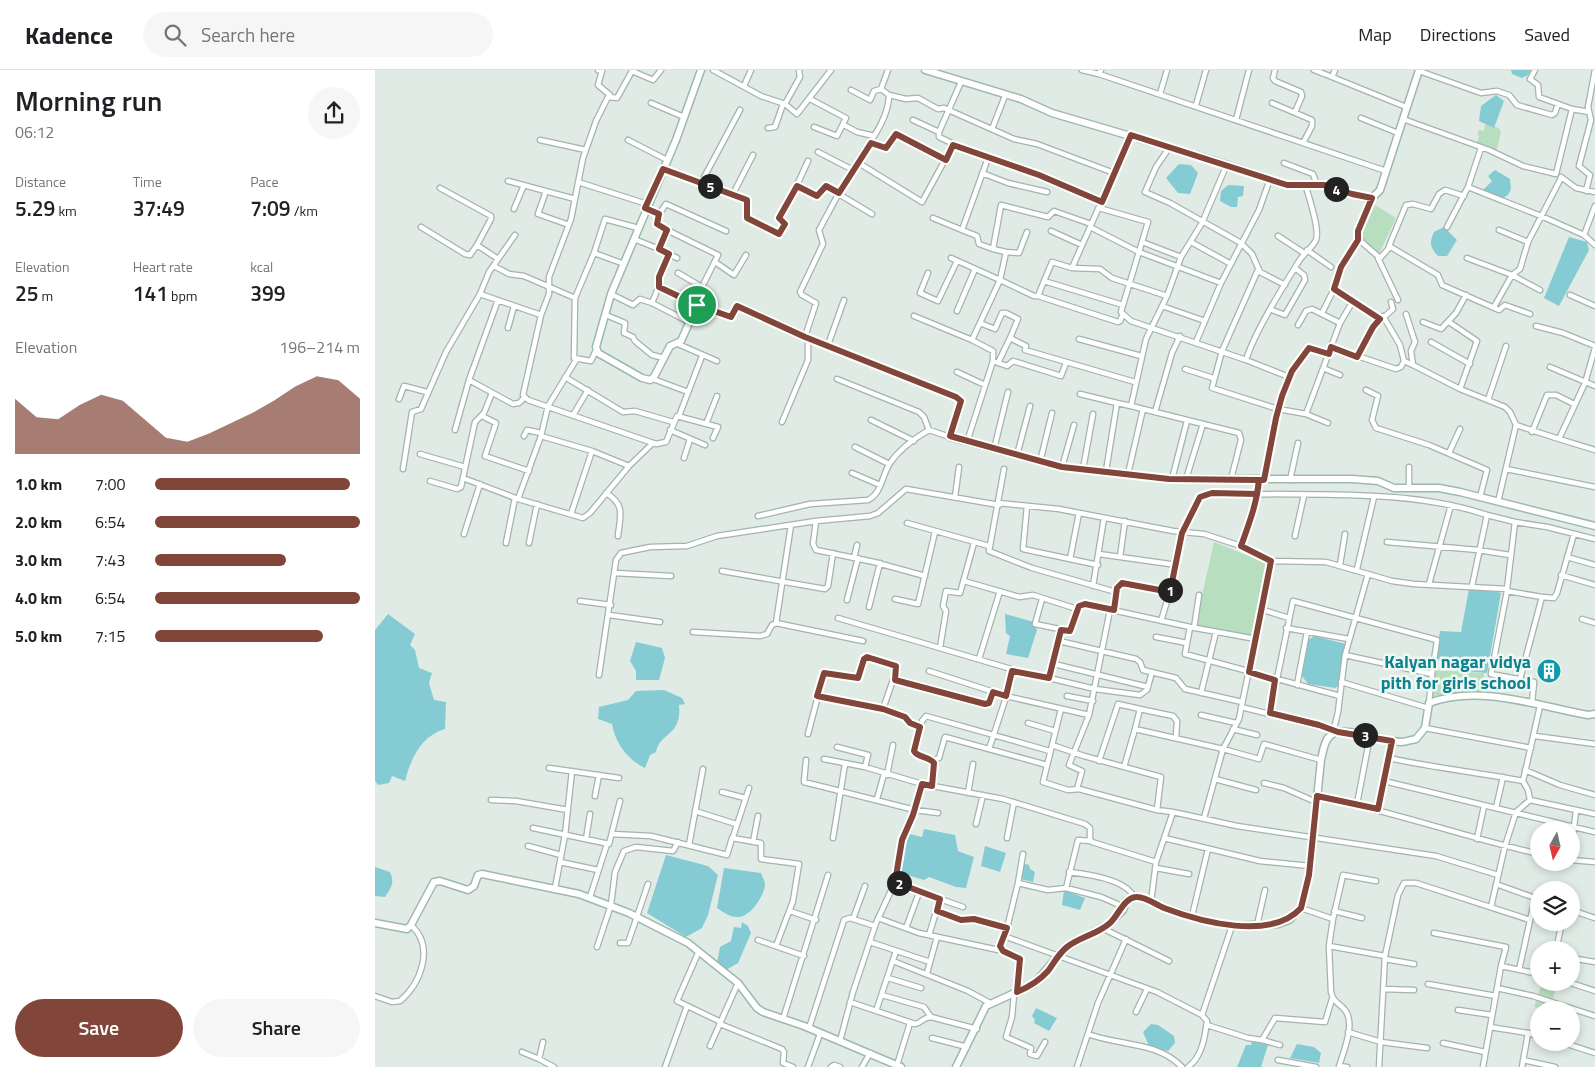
<!DOCTYPE html>
<meta charset="utf-8">
<style>
body{margin:0;font-family:"Titillium Web",sans-serif;background:#f6f6f6;color:#202124;height:100vh;display:flex;flex-direction:column;font-size:19px;white-space:nowrap}
*{box-sizing:border-box;margin:0}
p{font-size:16px;color:#757577}
.icon{flex:none;width:28px;height:28px;fill:none;stroke:currentColor;stroke-width:2;stroke-linecap:round;stroke-linejoin:round}
.map{position:relative;flex:1;overflow:hidden}
.sheet{display:flex;flex-direction:column;background:#fff;width:375px}
.sheet>*{flex:none}
.needle{width:32px;rotate:188deg}
.buttons{position:absolute;left:1155px;top:751px;display:grid;gap:10px}
.buttons a{display:grid;place-items:center;width:50px;height:50px;border-radius:50%;background:#fff;box-shadow:0 2px 8px #0003;font-size:25px}
.pin{position:absolute;display:grid;place-items:center;width:42px;height:42px;color:#fff;margin:-21px;border:2px solid #fff;border-radius:50%;box-shadow:0 1px 5px #0007}
.km{position:absolute;width:25px;height:25px;margin:-12px;border-radius:50%;background:#222;color:#fff;font-size:14px;line-height:25px;text-align:center}
.round{display:grid;place-items:center;flex:none;width:52px;height:52px;border-radius:26px;background:#f6f6f6}
.summary{display:flex;align-items:center;justify-content:space-between;height:85px;padding:0 15px}
h1{font-size:28px;font-weight:600;line-height:38px}
.stats{display:grid;grid-template-columns:repeat(3,1fr);gap:8px;height:85px;padding:5px 15px}
.stats div{display:grid;align-content:center}
.stats b{font-size:21px;font-weight:600}
.stats small{font-size:14px;font-weight:400}
.stats p{font-size:14px}
.chart{height:140px;padding:10px 15px}
.chart p{display:flex;justify-content:space-between}
.chart svg{width:100%;height:90px;margin-top:5px;fill:#814539;opacity:.7}
.primary-button{display:flex;gap:10px;margin-top:auto;padding:10px 15px}
.primary-button a{flex:1;height:58px;border-radius:30px;background:#814539;color:#fff;font-size:20px;font-weight:600;line-height:58px;text-align:center}
.primary-button a+a{background:#f6f6f6;color:#202124}
ul{padding:0 15px;list-style:none;font-size:16px}
li{display:grid;grid-template-columns:80px 60px 1fr;align-items:center;height:38px}
li i{height:12px;border-radius:6px;background:#814539}
header{display:flex;align-items:center;gap:30px;box-sizing:border-box;height:70px;padding:0 25px;background:#fff;border-bottom:1px solid #e0e0e0}
header strong{font-size:24px}
nav{display:flex;gap:28px;margin-inline-start:auto;font-size:18px}
.search{width:350px;height:45px;background:#f6f6f6;display:flex;align-items:center;gap:12px;box-sizing:border-box;padding:0 18px;border-radius:28px;color:#757577;font-size:19px}
main{display:flex;flex:1;min-height:0}
.map>svg:first-child{display:block}
</style>
<header>
<strong>Kadence</strong>
<div class="search"><svg class="icon" aria-label="search" viewBox="0 0 24 24"><circle cx="10" cy="10" r="6"/><path d="M15 15l6 6"/></svg>Search here</div>
<nav><a>Map</a><a>Directions</a><a>Saved</a></nav>
</header>
<main>
<section class="sheet">
<div class="summary"><div><h1>Morning run</h1><p>06:12</p></div><a class="round"><svg class="icon" aria-label="share" viewBox="0 0 24 24"><path d="M12 15V3M7 8l5-5 5 5M5 13v7h14v-7"/></svg></a></div>
<div class="stats">
<div><p>Distance</p><b>5.29<small> km</small></b></div>
<div><p>Time</p><b>37:49</b></div>
<div><p>Pace</p><b>7:09<small> /km</small></b></div>
</div>
<div class="stats">
<div><p>Elevation</p><b>25<small> m</small></b></div>
<div><p>Heart rate</p><b>141<small> bpm</small></b></div>
<div><p>kcal</p><b>399</b></div>
</div>
<div class="chart"><p><span>Elevation</span>196–214 m</p>
<svg viewBox="0 0 160 44" preserveAspectRatio="none"><path d="M0 44V17L10 26L20 27L30 20L40 15L50 18L60 27L70 36L80 38L90 34L100 29L110 24L120 18L130 11L140 6L150 8L160 17V44z"/></svg>
</div>
<ul>
<li><b>1.0 km</b>7:00<i style="width:95%"></i></li>
<li><b>2.0 km</b>6:54<i style="width:100%"></i></li>
<li><b>3.0 km</b>7:43<i style="width:64%"></i></li>
<li><b>4.0 km</b>6:54<i style="width:100%"></i></li>
<li><b>5.0 km</b>7:15<i style="width:82%"></i></li>
</ul>
<div class="primary-button"><a>Save</a><a>Share</a></div>
</section>
<div class="map">
<svg width="1220" height="997" viewBox="0 0 1220 997">
<rect width="100%" height="100%" fill="#e0ebe6"/>
<path fill="#b8dec0" d="M1110,54l14,4 2,4 -5,20 -20,-7 3,-9 -2,-2 2,-4 5,1z
M1000,135l21,13 -17,36 -20,-16z
M839,472l52,21 -15,73 -56,-9z
M1060,600l49,3v20l-52,6z
M1167,913h15l-7,27 -16,-3z"/>
<path fill="#85cbd3" d="M1136,0h20l-3,5 -6,3 -10,-4z
M1121,25l8,6 -10,27 -15,-7 2,-15z
M804,94l12,1 7,8 -8,21 -12,-1 -12,-15z
M1120,100l15,9 1,10 -3,6 -5,3 -20,-8 9,-9 -4,-5z
M853,115l16,1 -1,10 -5,1 -1,10h-6l-11,-6 1,-10z
M1069,157l13,13 -10,16h-9c-8,-9 -9,-13 -4,-24z
M1194,167l18,5 2,8 -30,56 -15,-8z
M1094,519l22,1 10,3 -14,80 -45,-4 1,-5 -7,-7 4,-26 21,1z
M13,544l27,20 -5,11 5,5 4,18 13,5 -3,10 5,17 12,2 -1,27c-24,7 -34,29 -40,52l-13,-5 -3,7 -11,2 -3,-4v-151z
M630,544l29,8 3,8 -9,28 -22,-4 4,-18 -4,-3z
M939,566l32,8 -8,42 -3,2 -27,-4 -6,-8 4,-34z
M261,572l26,6 3,10 -6,22h-23v-9l-6,-10z
M289,620l18,8 3,6 -6,1c3,32 -19,26 -23,47l-6,3 -5,13c-17,-8 -30,-25 -33,-44l-14,-5 1,-12 29,-7 8,-9z
M549,759l31,6 3,16 16,6 -8,31 -10,-1 -27,-10 -5,3 -23,-7 1,-20 4,-20 16,4z
M610,776l21,7 -6,19 -19,-6z
M291,785l42,11 10,9 -10,40 -6,13 -16,9 -39,-24z
M647,793l7,2 1,4 5,3 -2,10 -12,-3z
M0,797l15,5c5,11 1,16 -5,25l-10,-1z
M349,798l37,5c1,3 4,8 4,11 0,11 -15,33 -26,33 -8,1 -16,-5 -22,-9z
M689,820l21,8 -5,12 -18,-5z
M367,852l6,4 3,7 -13,30 -12,7 -9,-7 3,-16 11,-6 3,-14 7,1z
M661,938l21,10 -8,13 -15,-8 1,-3 -3,-4z
M776,954l7,1 16,11 1,7 -7,8 -19,-5 -6,-14z
M877,971l16,4 -7,22h-24l9,-22h5z
M922,974l17,3 7,6 -2,10 -29,-5z"/>
<g fill="none" stroke-linecap="round" stroke-linejoin="round">
<defs>
<path id="street" d="M223,0l4,1 -4,14 12,10
M286,0l-8,10 -21,-9 -15,27 -9,-1 -12,24 -13,37 -12,61 -22,58v17l-8,21 -18,80 5,5 128,44 10,-2 11,-26 41,11 -5,11
M338,0l48,26 24,8 12,10 34,-44
M707,0l17,4 2,-4
M900,0l-2,8 2,3 26,11 1,4 -7,16
M939,0l18,7 3,-7
M1044,1l62,22 16,-2 12,4 8,10 35,10 3,-2 3,-9
M724,4l287,97
M957,7l74,30
M586,12l-22,50v5l32,15 68,23 63,26
M369,16l7,-16
M476,20l19,10 4,-9 7,-2
M785,24l7,-24
M514,25l17,4 12,-1 20,11 6,-1 70,31 23,5 77,29 -42,95 28,1 12,9 55,18 -21,43 -15,67 -14,-3
M435,29l36,19 -9,18 -23,-9
M276,33l33,14
M897,33l40,17v6l-9,17
M410,34l15,-27 -1,-7
M821,35l10,-35
M1197,39l17,3
M365,40l-39,73 46,17v18l31,16 7,-9 -6,-6 18,-34 20,11 10,-9 45,27
M986,48l37,15
M1028,49l86,31 34,16 33,8 16,-65 -33,-12 -1,-12 -8,-6 5,-9
M538,50l26,12
M861,50l13,-50
M469,55l13,7 17,4
M393,58l7,-1 8,-23
M617,59l13,-33
M165,70l46,10
M253,70l39,20
M496,73l15,5 7,-12 3,-2 50,26
M794,78l-13,19 -11,25 25,11 71,40 11,11 8,18 25,13
M1106,78l-13,39 73,29 43,19 11,10
M443,82l35,18
M613,88l-26,72 15,6 2,8 14,5
M482,92l65,40 31,-57
M909,93l29,11 4,11
M288,99l38,14
M607,103l26,10 39,9
M739,103l17,-38
M1186,107l15,11 19,4
M133,111l67,18
M203,112l69,22
M422,115l11,-24
M65,118l51,28v3l-14,26 21,14
M171,121l-8,23 31,11
M1211,121l4,-16 -11,-9 12,-46 -3,-13 7,-37
M358,124l20,-39
M1089,126l-19,-6 -6,4 -8,15 -18,-5 -7,1 -17,41 49,29 4,10 57,25 6,-5 25,9
M997,128l-14,33v8l22,19 10,-11
M271,138l13,6 -2,10 10,6
M139,139l10,-24
M284,144l7,-10 60,27
M558,148l29,12
M716,154l-37,-13 -6,6 -47,-12 -8,44 13,3 -6,28 34,16h4l6,-15 79,24 25,-83 -49,-14
M46,157l44,27 5,1 7,-10
M715,157l49,25 82,31
M1072,157l21,-40
M1124,160l29,12
M676,161l31,14
M1209,165l11,-29
M903,166l26,17
M259,169l25,10 8,-19 51,25 -16,32 -5,18
M767,172l39,15
M816,172l40,22
M284,179l18,9
M932,180l24,17
M631,182l13,1 8,-21
M219,183l11,-34 33,9
M576,188l49,22 -28,60 21,11v10l-26,81
M1003,188l20,42
M1092,188l45,17 8,-6 8,-27 33,-64
M340,192l19,13 12,-20
M119,196l15,8 15,2 51,22
M883,200l-36,81 -10,37 66,21 28,5 22,9
M303,203l24,14
M553,203l-8,20 18,8 19,-40
M669,211l8,-19 20,6
M284,217l1,-10 9,-23
M959,219l46,30
M105,224l61,21
M236,224l22,11 7,-6 12,4
M1195,225l25,11
M663,226l80,26 2,-1 3,-7
M792,226l14,-39 21,-34 25,-59
M748,235l-2,7 10,9 115,39c9,-29 37,-73 53,-99 5,-8 14,-14 17,-21 4,-11 -7,-42 -10,-53
M787,236l43,15
M1119,237l18,-32 28,15
M897,240l13,5 20,-35 -1,-5 -9,-7
M582,241l18,-42
M947,243l12,-24 7,-22 17,-27
M1031,244l9,28 -4,9 2,14 47,24 17,-48 -28,-19
M231,245l19,8 -1,10 9,4 2,4 17,14 12,3
M539,246l58,24
M1008,246l17,29 4,16 9,4
M314,252l-37,-19 6,-15 39,16
M1048,252l18,7 15,-16 10,-18
M605,253l15,6 7,-16h4l12,6 -8,19 16,8 -1,4 110,32
M923,255l8,-14 6,-2 28,14
M1161,256l27,7 32,13
M133,258l6,-22
M430,267l11,-34 -14,-8 -2,-3 23,-48 -4,-14c12,-22 24,-46 38,-68 12,-19 32,-43 32,-67l-8,-6 7,-19
M704,269l62,17
M821,272l25,-59 38,-73 11,-31
M1056,272l39,22
M303,274l39,17
M453,275l16,-45
M956,277l65,22 5,-2 3,-6
M1220,278l-10,35 -26,56 36,11
M221,280l-5,11 -17,-3 1,-60 19,-45 30,11
M982,287l16,-30 20,-18 -2,-7
M871,290l43,17 -13,41 -12,62
M618,291l14,5 6,-5 48,15 5,-13
M623,293l12,-25
M1175,297l45,19
M948,298l17,7
M810,299l28,9
M582,302l28,13
M190,307l58,35 12,-1 38,11
M914,307l18,-28 5,-1 17,6
M278,309l35,13
M462,309l82,33 5,5 5,13
M94,310l44,24 6,-1 5,-5
M1085,319l45,18 5,5 6,13 -18,77
M991,320l12,6 -6,24 4,8 53,17 58,25 -7,27
M705,324l37,9 -11,68
M24,329l5,-13 23,6
M1113,330l18,-54
M756,336l108,27 2,7 -10,39
M780,342l17,-59 8,-17
M931,344l34,-91 13,-22
M198,345l15,-25
M107,346l14,7 -11,33 44,15
M304,346l23,-60
M496,350l43,21
M407,352l26,-62v-22
M331,354l11,-28
M1141,355l43,14
M80,360l14,-50 29,-80
M295,360l35,15
M1157,362l15,-37h9l18,9
M149,366l3,-6 14,3
M166,366l7,-30 28,-46
M480,377l34,17
M619,379l14,-57
M1074,383l11,-24
M45,384l45,13
M642,385l13,-49
M309,388l6,-19
M665,392l12,-49
M687,397l12,-42
M1034,397v21
M28,399l9,-57 9,-3 25,-57 34,-58 9,-22 26,-37
M629,399l-15,82 43,17 84,24
M708,399l10,-55
M1131,399l89,18
M477,403l28,12
M753,404l15,-65
M88,408l55,21 65,19 7,-5 39,-47 24,-23
M797,409l15,-58
M811,409l17,-55
M915,410l8,-37
M55,411l27,8 4,-2 14,-65 9,-9 8,-20
M231,423c20,12 14,23 12,43
M580,427l4,-30
M143,429l23,-63 51,15 37,15
M624,433l60,6 114,22 31,3 37,12 16,-52c74,1 159,-3 230,21l-15,71
M652,436l-4,43 75,16
M196,444l21,-63
M1112,445l28,7
M383,446l52,-12 58,-4c14,-7 14,-25 22,-37 9,-13 25,-25 39,-33l21,7
M441,451l-3,23 3,6 58,12 51,14
M532,453l82,23
M416,455l-15,98 87,18
M89,464l16,-50
M920,466l9,-41
M1012,472l91,8 32,5
M131,473l9,-45
M154,473l8,-39
M866,476l30,15
M724,484l78,11
M745,487l5,-36
M1192,487l28,8
M479,488l3,-13
M695,489l9,-46
M965,495l5,-31
M982,499l17,-72
M347,501l103,18 3,-3 5,-33
M240,503l56,3
M1186,505l34,10
M589,511l55,16 14,-2 44,14
M1054,514l22,-79
M718,516l11,-68
M1132,519l8,-67 32,5 48,12
M1167,527l12,1 3,-5 17,-59
M520,529l23,5 17,-72
M667,529l-7,25 34,7 10,-25 6,-2 105,23 -5,27 155,42
M472,530l11,-42
M205,531l31,4
M494,537l11,-44
M885,539l29,9
M739,541l5,-27 51,7 12,-58 18,-36 12,-4 45,1 2,-14
M234,545l51,7
M463,548l173,51 1,4 -1,9 -22,67
M1207,549l13,4
M786,551l9,-30
M815,557l66,12
M819,558l5,-33
M911,558l63,11
M318,562l67,4 7,-2 5,-9 4,-2
M781,567l31,6
M684,571l77,18 4,3 3,8 33,8 9,11 57,13
M565,578l6,-37 -3,-5 3,-15 14,2 14,-50
M970,585l87,19 -3,29
M604,589l21,-68
M679,594l94,23
M554,601l77,25 83,19
M637,601l37,7 12,-48
M224,605l17,-115 5,-7 29,-6 37,-1 30,-10 99,-15 54,-5 8,-3 28,-24 93,16
M674,608l46,11 45,6 7,-5 5,-18
M1145,609l22,-82 -35,-6 -16,83 43,8 -2,21
M966,612l87,26
M922,615l10,-53
M826,623l15,-61
M443,626l65,13 22,8 5,6 10,4
M692,626l26,5
M866,637l94,23
M508,639l10,-29 92,24 4,-1 4,-11
M686,639l-18,73 25,8 11,-1 78,21
M765,639l33,7 4,5 -1,17
M895,643l23,-112 144,39 -5,34
M826,645l35,8
M653,653l27,8
M1050,658l106,20
M858,659l24,6
M959,659l4,-17 7,-57 23,-81
M433,664l16,-61 34,6 6,-20 3,-2 29,9 -1,14
M1160,666l60,8
M462,677l31,8 -3,12
M1014,688c44,10 89,14 134,23
M449,689l41,8 57,17 81,15 82,25 5,4v11l2,3 64,20 17,-50 -16,-2 4,-33 -77,-21 -32,-11
M431,690l-2,22 111,28 23,3
M946,690l-57,-16 -5,15 -36,-10 16,-30 32,-158 55,1 66,19 22,3 93,5
M557,691l7,-3 6,-21 102,28
M724,691l19,-57 22,5 -5,20
M749,697l11,-38 88,20 -19,69
M174,698l70,10
M1150,700l35,15 35,10
M512,705l6,-30
M840,709l41,11
M1009,711l211,51
M889,713l20,5 32,14
M557,716l2,-23c-5,-7 -16,-5 -20,-12l8,-30 4,-5 124,35
M702,719l5,-18 -13,-6 20,-50 21,-105
M347,722l23,6
M593,723l5,-29
M220,726l4,-21
M942,726c75,15 147,41 222,58
M502,729l7,-25
M116,730l25,1 52,9
M1155,730l65,14
M982,734l13,-68
M1121,738l7,-31
M1003,739l14,-68
M320,741l41,13
M798,742l64,14 199,30 62,19
M601,754l7,-29
M158,758l76,16 11,-43
M237,764l39,2 76,19 5,-17 29,5v16l38,5 -6,37 -17,45
M358,767l16,-49
M458,768l12,-74
M632,768l7,-36
M789,768l96,23 50,5
M211,769l4,-25
M1102,769l7,-33
M378,772l5,-26
M314,775l14,-76
M153,776l33,9
M1196,780l5,-39
M648,784l-5,29 30,7 18,-2 35,9 23,10
M1196,790l24,2
M185,792l38,8
M781,798l33,6
M694,802c18,2 57,7 65,25
M520,812l45,17 -11,36
M1121,814l39,14
M180,818l10,-53 7,-64
M691,818l12,-48 12,1
M215,827l17,-53
M565,829l23,8
M776,832l5,-40
M1116,837l14,-61 11,-34 14,-12 -2,-10 -5,-9 17,-75
M926,838l32,11 -4,27 2,46c2,10 8,11 14,18 11,14 -2,42 -6,57
M1196,840l24,8
M415,841l26,9
M562,841l24,9 13,-1 33,9
M959,841l28,7
M817,846l16,-67
M503,848l41,15 84,18
M478,849l12,-33
M958,849l10,-44 33,6
M882,855l8,-35
M531,858l14,-38
M727,858l67,33
M1059,863l72,14 -5,19
M629,866l153,56 45,23
M383,870l46,16
M495,872l60,20
M245,873h8l20,-59
M954,876l56,10 -6,111
M222,877l14,-42 4,-33 9,-21 12,-4 37,4 5,-9
M1181,880l6,-28
M324,881l-22,50 44,21
M1010,886l13,-61 6,-12h12l114,37
M1196,888l24,4
M1010,889l29,5
M518,891l75,30 22,12
M1144,900l16,-72 4,2
M552,903l10,-36
M513,908l33,10
M1193,912l27,9
M1053,914l68,12
M1122,918l36,8 62,20
M1008,919l31,1
M642,922l3,-33 -17,-8 -3,-5 7,-18 11,-45
M639,924l-2,23 -6,20 25,11 -1,6 7,2 8,-14
M507,925l42,12 7,10
M0,926l17,6 8,-1c21,-18 35,-54 11,-76
M475,932l65,22c7,-1 8,-7 16,-7l46,12
M1083,940l34,5
M501,941l20,-60
M761,942l11,-23
M408,949l45,-144
M345,954l62,25 2,3 -1,11 10,4
M832,955l41,13 14,2 13,-22 50,4 7,-23
M1115,957l38,6
M434,958l35,-108 6,-2 25,8
M973,962l33,10 46,6
M713,964c31,12 69,7 94,33
M557,968l35,9
M887,970l18,5
M465,971l13,-49 23,-69 19,-41 5,-36 13,-31 9,-31
M168,972l-4,17 15,8
M1186,972l34,11
M1068,973l42,9
M335,976l28,-63
M147,982l17,7
M903,990l38,7
M1148,990l32,7
M522,995l13,-42
M964,996l8,1
M290,997l22,-61
M433,997l12,-33
M456,997l3,-2 6,2
M487,997l8,-14
M702,997l21,-64 28,-64
M813,997c14,-10 17,-30 19,-46l-5,-6 30,-89
M1108,997l18,-101 38,8
M1147,997l6,-34 11,3"/>
<path id="secondary" d="M326,0l-25,70 -65,154 -15,53 2,6 44,25 8,2 4,-3 16,-31 11,-5 16,-36 34,12 7,-11 67,31 151,60 5,4 -11,36 112,30 107,12h183l26,2 16,7h45l21,4 135,34
M550,0l96,29 31,14 160,47 75,25h38l41,13h6l8,-8 39,-120
M0,853l32,6 4,-4 23,-43 6,-1 28,9 6,-4 4,-11 4,-1 97,20 50,19 59,30 50,40 19,25 6,4 41,14 97,41
M581,997l30,-61 48,-22 30,-35 45,-25 14,-14 3,-9 8,-4h6l25,11 38,12 29,6 46,-2 11,-4 12,-12 8,-33 12,-115c2,-8 3,-20 10,-25 14,-10 53,7 70,7 5,0 10,-2 15,-3l9,-11 4,-25c51,-19 108,3 159,12l7,-1"/>
</defs>
<use href="#street" stroke="#a3b3ad" stroke-width="7"/>
<use href="#secondary" stroke="#9eb8ad" stroke-width="9"/>
<use href="#street" stroke="#fff" stroke-width="4.5"/>
<use href="#secondary" stroke="#fff" stroke-width="6"/>
</g>
<g fill="none" stroke-linecap="round" stroke-linejoin="round">
<defs>
<path id="route" d="M322,235l34,12 6,-11 68,31 151,60 5,4 -11,35 112,31 107,12 90,1 -2,14 -45,-1 -12,4 -18,36 -12,59 -48,-9 -5,5 -3,22 -29,-6 -6,2 -9,25 -9,-1 -12,48 -37,-7 -6,25 -13,-4 -4,11 -4,1 -90,-24 1,-14 -29,-9 -3,2 -6,19 -34,-5 -7,23 66,13 22,8 5,6 10,4 -6,24c4,7 15,5 20,12l-2,23 -10,-2 -9,31 -11,25 -7,42 45,17 -3,12 24,9 13,-1 33,9 -7,18 3,5 17,8 -3,33c12,-5 22,-11 31,-21 6,-8 11,-18 19,-24 13,-10 31,-13 43,-24 8,-7 14,-25 26,-26 9,-1 20,8 28,11 37,14 107,33 137,0l8,-33 8,-79 61,13 14,-68 -54,-9 -19,-7 -49,-12 5,-33 -26,-8 22,-111 -30,-15c8,-22 16,-43 18,-66h5l12,-62 6,-22 10,-25 17,-23 20,6 2,-7 26,10 16,-30 7,-8 -46,-30 7,-22 17,-27v-9l14,-33 -20,-4 -27,-9h-38l-156,-50 -29,67 -63,-27 -86,-30 -7,15 -50,-26 -10,14 -15,-5 -32,50 -13,-7 -9,10 -20,-10 -18,32 6,6 -6,10 -32,-16v-18l-84,-31 -18,39 14,6 -2,10 10,6 -8,19 10,5 -10,23v10l38,18"/>
</defs>
<use href="#route" stroke="#fff" stroke-width="10"/>
<use href="#route" stroke="#814539" stroke-width="6"/>
</g>
<defs>
<symbol id="building-disc" viewBox="-11 -11 22 22"><circle r="9.5" fill="#0f9aa8" stroke="#f0f8f4"/><path d="M-4-6H4V6H1V3H-1V6H-4ZM-2.5-4.3h1.7v1.8h-1.7ZM.8-4.3h1.7v1.8H.8ZM-2.5-1h1.7V.8h-1.7ZM.8-1h1.7V.8H.8Z" fill="#fff"/></symbol>
</defs>
<g fill-rule="evenodd">
<use href="#building-disc" x="1160" y="587" width="28" height="28"/>
</g>
<g text-anchor="middle" dominant-baseline="central" stroke-width="5" stroke-linejoin="round" paint-order="stroke">
<g font-size="18" font-weight="bold" fill="#0d838f" stroke="#f0f8f4" text-anchor="end">
<text x="1156" y="591">Kalyan nagar vidya<tspan x="1156" dy="21">pith for girls school</tspan></text>
</g>
</g>
</svg>
<div class="buttons">
<a><svg class="needle" viewBox="-14 -14 28 28"><path d="M0-13l5 13h-10z" fill="#e53935"/><path d="M0 13l5-13h-10z" fill="#757577"/></svg></a>
<a><svg class="icon" aria-label="layers" viewBox="0 0 24 24"><path d="M12 4l9 5-9 5-9-5zM3 14l9 5 9-5"/></svg></a>
<a>+</a>
<a>−</a>
</div>
<div class="pin" style="left:322px;top:235px;background:#1e9e55"><svg class="icon" aria-label="arrive" viewBox="0 0 24 24"><path d="M6 21V4h12l-3 4 3 4H6"/></svg></div>
<b class="km" style="left:795px;top:520px">1</b>
<b class="km" style="left:524px;top:813px">2</b>
<b class="km" style="left:990px;top:665px">3</b>
<b class="km" style="left:961px;top:119px">4</b>
<b class="km" style="left:335px;top:116px">5</b>
</div>
</main>
